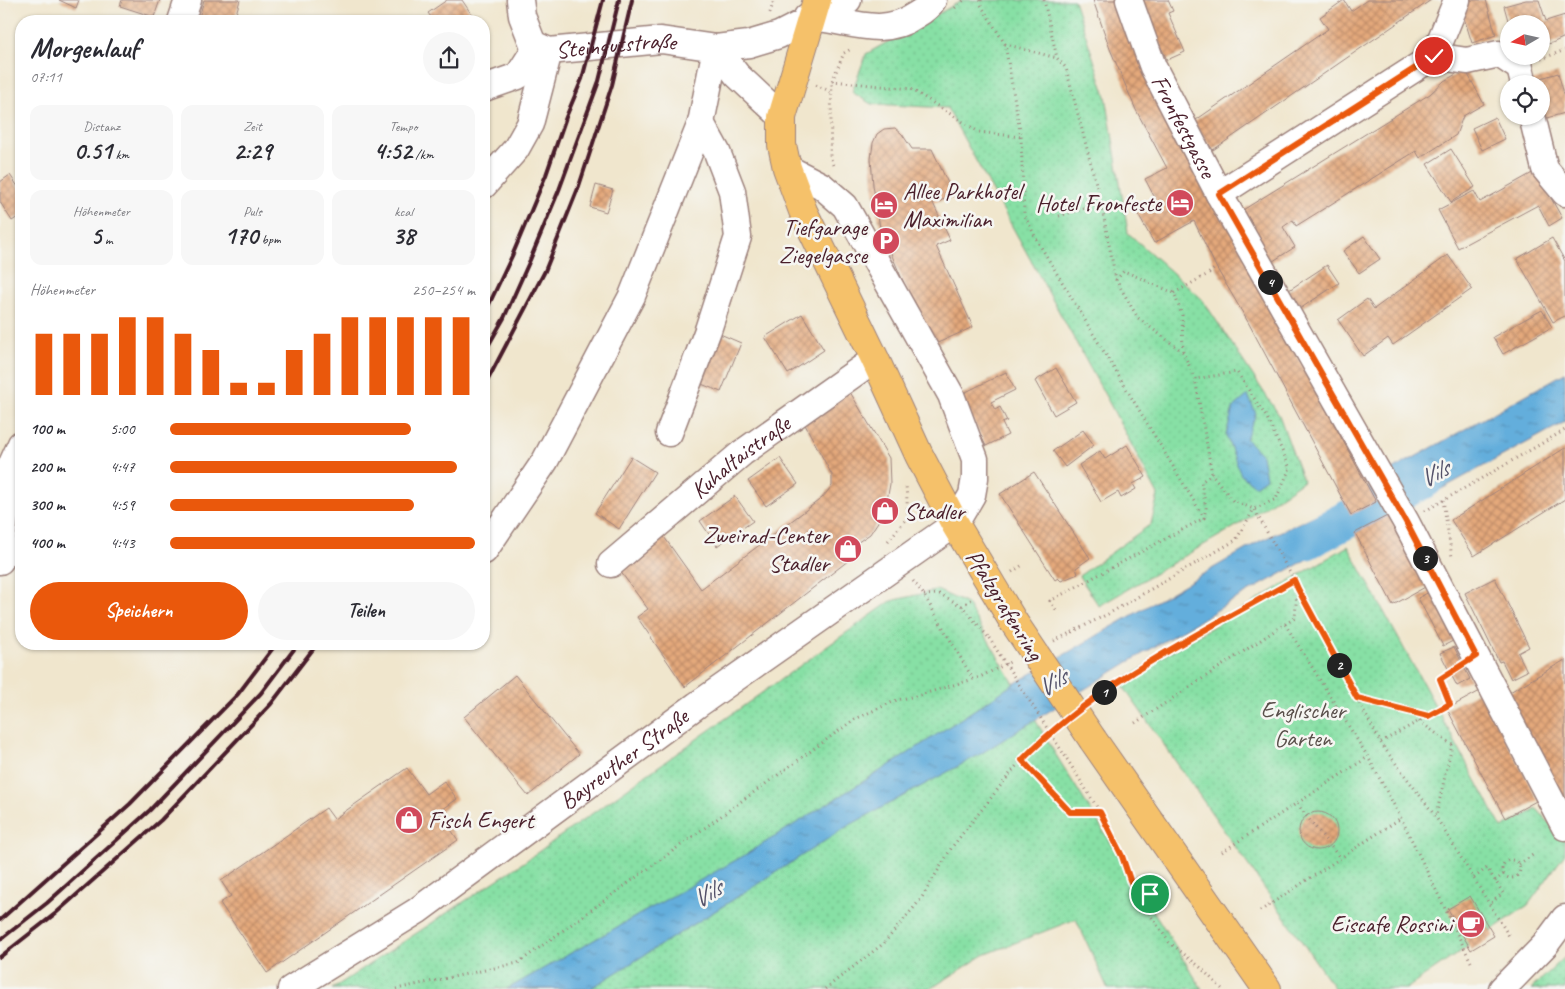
<!DOCTYPE html>
<html lang="de">
<meta charset="utf-8">
<style>
body{margin:0;font-family:Caveat,sans-serif;background:#f7f7f7;color:#2b2b33;height:100vh;display:flex;flex-direction:column;font-size:19px;white-space:nowrap}
*{box-sizing:border-box;margin:0}
p{font-size:16px;color:#7c7c81}
.icon{flex:none;width:28px;height:28px;fill:none;stroke:currentColor;stroke-width:2;stroke-linecap:round;stroke-linejoin:round}
.map{position:relative;flex:1;overflow:hidden}
.panel{position:absolute;left:15px;top:15px;width:475px;height:635px;display:flex;flex-direction:column;background:#fff;border-radius:20px;box-shadow:0 1px 4px #0004}
.panel>*{flex:none}
.needle{width:32px;rotate:261deg}
.buttons{position:absolute;left:1500px;top:15px;display:grid;gap:10px}
.buttons a{display:grid;place-items:center;width:50px;height:50px;border-radius:50%;background:#fff;box-shadow:0 1px 4px #0004;font-size:25px}
.pin{position:absolute;display:grid;place-items:center;width:42px;height:42px;color:#fff;margin:-21px;border:2px solid #fff;border-radius:50%;box-shadow:0 1px 5px #0007}
.km{position:absolute;width:25px;height:25px;margin:-12px;border-radius:50%;background:#222;color:#fff;font-size:14px;line-height:25px;text-align:center}
.round{display:grid;place-items:center;flex:none;width:52px;height:52px;border-radius:26px;background:#f7f7f7}
.headline{display:flex;align-items:center;justify-content:space-between;height:85px;padding:0 15px}
h1{font-size:28px;font-weight:700;line-height:38px}
.stats{display:grid;grid-template-columns:repeat(3,1fr);gap:8px;height:85px;padding:5px 15px}
.stats div{display:grid;align-content:center;border-radius:12px;background:#f7f7f7;text-align:center}
.stats b{font-size:25px;font-weight:700}
.stats small{font-size:14px;font-weight:400}
.stats p{font-size:14px}
.chart{height:140px;padding:10px 15px}
.chart p{display:flex;justify-content:space-between}
.chart svg{width:100%;height:90px;margin-top:5px;stroke:#ea580c;stroke-width:6}
.button{display:flex;gap:10px;margin-top:auto;padding:10px 15px}
.button a{flex:1;height:58px;border-radius:30px;background:#ea580c;color:#fff;font-size:20px;font-weight:700;line-height:58px;text-align:center}
.button a+a{background:#f7f7f7;color:#2b2b33}
ul{padding:0 15px;list-style:none;font-size:16px}
li{display:grid;grid-template-columns:80px 60px 1fr;align-items:center;height:38px}
li i{height:12px;border-radius:6px;background:#ea580c}
.map>svg:first-child{display:block}
</style>
<div class="map">
<svg width="1565" height="989" viewBox="0 0 1565 989">
<defs>
<pattern id="park-dots" width="8" height="8" patternUnits="userSpaceOnUse" patternTransform="scale(1.25)"><rect width="8" height="8" fill="#87e0a5"/><path d="M2 2h.1M6 6h.1" fill="none" stroke="#76c08e" stroke-width="1.8" stroke-linecap="round"/></pattern>
<pattern id="water-ripples" width="26" height="14" patternUnits="userSpaceOnUse" patternTransform="scale(1.25)"><rect width="26" height="14" fill="#64aedc"/><path d="M2 4q2-2 4 0t4 0M15 11q2-2 4 0t4 0" fill="none" stroke="#548db3"/></pattern>
<pattern id="building-cross-hatch" width="8" height="8" patternUnits="userSpaceOnUse" patternTransform="scale(1.25)"><rect width="8" height="8" fill="#e4a97c"/><path d="M0 0l8 8M0 8l8-8" fill="none" stroke="#bb8966"/></pattern>
</defs>
<rect width="100%" height="100%" fill="#f6f6f2"/>
<filter id="ink" filterUnits="userSpaceOnUse"><feTurbulence type="fractalNoise" baseFrequency=".02" numOctaves="2"/><feDisplacementMap in="SourceGraphic" scale="10" xChannelSelector="R" yChannelSelector="G"/><feConvolveMatrix kernelMatrix="1 2 1 2 8 2 1 2 1" color-interpolation-filters="sRGB"/></filter>
<filter id="wash" filterUnits="userSpaceOnUse"><feTurbulence type="fractalNoise" baseFrequency=".0096" numOctaves="4" result="noise"/><feDisplacementMap in="SourceGraphic" scale="20" xChannelSelector="R" yChannelSelector="G"/><feGaussianBlur stdDeviation="1.12" result="paint"/><feColorMatrix in="noise" values="0 0 0 0 0 0 0 0 0 0 0 0 0 0 0 0 0 1.4 0 .05"/><feComposite in="paint" operator="in"/></filter>
<g filter="url(#wash)">
<rect width="100%" height="100%" fill="#f0e6cd"/>
<path fill="url(#park-dots)" stroke="#688068" d="M963,0h111l32,96 22,137 74,66 77,116 24,66 -65,44 -139,81 -20,-30 72,-52 7,-29 -47,-89 -164,-298 -76,-4 -19,-12 14,-38z
M1348,546l154,282 35,-19 28,32v13l-37,51 -122,84h-71l-215,-307z
M937,590l30,14 89,151 146,234h-94l-32,-70 -92,36 -54,34h-598l192,-127 367,-261z
M1565,957v32h-34z"/>
<path fill="url(#water-ripples)" stroke="#576684" d="M1565,373v49l-155,84 -20,-35z
M1248,395l8,19 -10,25 16,16 4,23 -11,8 -14,-11 -15,-40 7,-27z
M1344,502l15,29 -120,66 -112,66 -150,93 -129,70 -120,77 -138,86h-83l238,-134 156,-97 111,-73 129,-75 119,-69z"/>
<g fill="none" stroke-linecap="round" stroke-linejoin="round">
<path stroke="#64aedc" stroke-width="38" d="M1306,541l119,-62"/>
</g>
<g id="blocks">
<path fill="url(#building-cross-hatch)" d="M59,0h20l-3,8z
M122,0h38l-6,17 -34,-11z
M204,0h36l-6,21h-36z
M447,0h15l14,21h-42l-6,-8z
M1093,0h25l154,309 104,193 -25,13 -103,-193 -32,-55 -22,-46 -40,22 -18,-32 20,-11 -11,-21 22,-11 -31,-58 -26,-61z
M1139,0h29l5,11 -5,2 17,39 -18,8z
M1344,0l7,11 16,-11h64l-218,150 -20,-28 135,-93 -8,-12z
M1465,0h21l10,35 -24,8 -13,-41z
M1526,0h13l7,21 19,-6v22l-13,6 -11,2v-21h-32l-5,-18z
M1465,69l19,35 -21,12 -7,19 -36,23 -4,-7 -120,75 -3,-6 -10,7 12,20 -25,16 -32,-50 192,-119 14,-13z
M1558,73l7,24v16l-26,7 2,-4v-32h-12l-1,-2z
M1495,117l10,22 -23,11 -10,-22z
M895,128l7,6 10,15h20l22,47 -21,7 17,37 -14,6 37,81 -42,19 -51,-118 -7,-43 -2,-26 2,-16 4,-9 7,-5z
M1451,149l24,38 -24,15 -24,-38z
M1536,171l26,47 -13,8 -11,-21 -80,43 -20,-38 36,-19 6,11z
M10,175l11,16v24l-9,6 -12,-19v-20z
M596,185l17,5 -7,22 -16,-5z
M1364,236l16,23 -21,14 -16,-22z
M1552,238l13,23v55l-12,6 -36,-63z
M1448,255l24,34 -79,56 -5,-7 -25,18 -25,-36 29,-21 7,10z
M1327,265l12,18 -41,27 -12,-18z
M1542,310l10,17 -49,27 -10,-17z
M802,314l22,36 -36,24 -23,-37z
M720,334l21,9 -20,49 -22,-9z
M1056,368l20,34 -22,13 -19,-34z
M1006,372l9,18 -24,12 4,8 5,-3 7,14 -5,2 6,12 -22,11 -26,-51z
M850,392l39,66 1,26 -5,27 -15,23 -22,15 5,8 -168,130 -48,-70 11,-8 -28,-38 42,-37 39,55 121,-91 10,-12v-11l-30,-56z
M1083,430l11,15 -29,22 -12,-16z
M1127,445l19,32 -13,7 3,5 -15,9 -3,-6 -17,10 -22,-37 21,-14 5,8z
M1565,448v51l-91,57 -23,-36z
M631,457l24,15 -36,57 -24,-16z
M780,458l18,26 -32,22 -18,-25z
M1034,472l56,86 -14,10 2,6 -17,7 -3,-3 -3,2 -55,-86z
M735,496l18,25 -36,25 -17,-25z
M1389,515l38,71 -34,19 -38,-72z
M1495,578l34,69 -11,6 9,18 -16,8 -9,-18 -3,1 -34,-69z
M1431,591l26,48 -14,7 -25,-48z
M1454,647l16,32 -13,7 -17,-33z
M1565,660v147l-62,-111z
M515,675l64,79 -51,42 -64,-79z
M1480,691l58,109 -33,18 -58,-109z
M407,768l19,26 18,-13 13,18 -18,13 19,28 -191,133 -47,-70 11,-7 -10,-15 105,-73 8,11z
M1299 831a19 19 0 1 1 38 0a19 19 0 1 1-38 0Z
M1470,896l24,40 -23,14 -23,-41z"/>
</g>
</g>
<g filter="url(#ink)">
<use href="#blocks" fill-opacity="0" stroke="#9d827c" stroke-width="1"/>
<g fill="none" stroke-linecap="round" stroke-linejoin="round">
<defs>
<g id="minor">
<path id="s1" d="M520,0l2,16 11,28 16,7 112,-11 55,8 33,-4 30,-9 69,-35"/>
<path id="s2" d="M1129,0l24,67 66,127 187,328 159,305"/>
<path d="M807,17c38,1 73,23 109,-2 7,-4 13,-8 17,-15"/>
<path d="M181,21l7,-21"/>
<path d="M716,48l21,27 45,42"/>
<path d="M1434,56l33,5 32,-7 21,14 4,16"/>
<path d="M484,88l34,-12 19,-30"/>
<path d="M1532,116l13,53 20,24"/>
<path d="M484,185l32,-36 14,-25 19,-73"/>
<path d="M1219,194l215,-138 23,-56"/>
<path d="M669,433l39,-103 30,-93 -6,-46 -15,-39 -16,-29"/>
<path d="M484,551l61,-90 87,-165 69,-173 15,-75"/>
<path d="M0,561l11,-95 10,-22"/>
<path id="s3" d="M611,564l131,-111 133,-94"/>
<path id="s4" d="M291,989l126,-78 280,-206 258,-181 17,-29 3,-17v-19l-24,-64 -106,-189 -23,-20 -35,-18"/>
<path d="M1502,989l43,-44 20,-27"/>
</g>
<path id="major" d="M817,0l-35,117v28l5,23 16,43 72,148 44,96 36,69 58,97
M1093,740l174,249"/>
</defs>
<use href="#minor" stroke="#9d827c" stroke-width="29"/>
<use href="#major" stroke="#9d827c" stroke-width="30"/>
<path stroke="#9d827c" stroke-width="3" stroke-dasharray="1 4" stroke-linecap="butt" d="M981,0v5l24,39 16,93 3,77 14,28 166,276 -154,83 7,10
M1044,0l13,58 9,10 35,135 15,77 22,38 45,34 12,27 17,95 21,27 21,8 40,71 4,9 84,156 54,72 73,119
M955,8l9,-8
M770,13l4,-13
M1005,44l52,14
M1541,59l24,-9
M832,81l79,8 68,43 42,5
M816,85l16,7
M833,165l-3,-9 2,-75 12,-28 7,-4
M1059,216l42,-13
M1116,280l8,-9 50,22 8,22 1,37
M1174,293l34,-19 8,-7
M1443,500l9,57
M1425,511l140,-81
M1204,518l2,-10 -5,-26 11,-8
M888,541l20,-24 -2,-33
M1012,572l12,-8
M913,581l11,14 49,84
M924,595l16,-1 22,12 27,32
M962,606l10,-7
M1285,624l10,-6 2,-28
M1054,641l54,-27 128,-74 18,-31 22,-10 14,-31 -23,-50 -30,-46 -42,7
M1357,698l71,18
M1093,700l31,-23 170,-97
M1419,721l33,24 -16,71
M1135,723l150,-99 83,133 33,61 70,144
M1381,742l69,-38 -10,-25 17,-11
M1067,759l33,53 22,44 8,24 10,20 29,42 31,25 22,22
M1021,760l49,52h29
M1297,804l43,54
M1222,852l146,-95
M1502 869a9 9 0 1 1 18 0a9 9 0 1 1-18 0Z
M1519,864l15,-10
M1474,878l13,-10 16,25 -13,11
M1495,881l9,-7
M1140,900l10,-6
M1260,911l141,-93
M396,989l122,-26 337,-244 42,-19 23,-5 60,-18 32,-16
M825,989l59,-46 37,-44 31,-52 69,-87 25,-26 10,-7"/>
<use href="#minor" stroke="#fff" stroke-width="26"/>
<use href="#major" stroke="#f5c16b" stroke-width="28"/>
<path stroke="#4a1f2b" stroke-width="4" d="M484,315l28,-59 34,-81 20,-58 16,-38 21,-79
M484,353l20,-35 26,-58 29,-70 40,-109 20,-81
M484,387l61,-116 34,-85 33,-101 20,-85
M0,920l130,-116 108,-110 38,-50
M0,940l47,-37 103,-93 111,-117 37,-49
M0,957l56,-44 105,-93 110,-116 46,-60"/>
<defs>
<path id="major-bridge" d="M1013,621l80,119"/>
</defs>
<use href="#major-bridge" stroke="#9d827c" stroke-width="30" stroke-linecap="butt"/>
<path stroke="#9d827c" stroke-width="3" stroke-dasharray="1 4" stroke-linecap="butt" d="M989,638l78,121"/>
<use href="#major-bridge" stroke="#f5c16b" stroke-width="28"/>
</g>
</g>
<g fill="none" stroke-linecap="round" stroke-linejoin="round" filter="url(#ink)">
<defs>
<path id="route" d="M1150,894l-10,6 -10,-20 -8,-24 -22,-44h-30l-48,-52c76,-78 178,-126 272,-180l4,9 59,109 71,18 22,-12 -10,-25 36,-23 -70,-134 -187,-328 215,-138"/>
</defs>
<use href="#route" stroke="#fff" stroke-width="10"/>
<use href="#route" stroke="#ea580c" stroke-width="6"/>
</g>
<defs>
<symbol id="hotel-disc" viewBox="-11 -11 22 22"><circle r="9.5" fill="#d1495b" stroke="#f6f6f2"/><path d="M-6-4.5h1.5V1H6V5H4.5V3h-9V5H-6ZM-4 0a1.8 1.8 0 1 1 3.6 0ZM.5 0V-2.5h3Q6-2.5 6 0Z" fill="#fff"/></symbol>
<symbol id="parking-disc" viewBox="-11 -11 22 22"><circle r="9.5" fill="#d1495b" stroke="#f6f6f2"/><path d="M-3.5-5.5H1a3.5 3.5 0 0 1 0 7H-1V5.5H-3.5ZM-1-3.4V-.6H.8a1.4 1.4 0 0 0 0-2.8Z" fill="#fff"/></symbol>
<symbol id="shop-disc" viewBox="-11 -11 22 22"><circle r="9.5" fill="#d1495b" stroke="#f6f6f2"/><path d="M-5-2.5h2.3a2.7 3.5 0 0 1 5.4 0H5L5.5 6h-11ZM-1.5-2.5h3a1.5 2.3 0 0 0-3 0Z" fill="#fff"/></symbol>
<symbol id="cafe-disc" viewBox="-11 -11 22 22"><circle r="9.5" fill="#d1495b" stroke="#f6f6f2"/><path d="M-5.5-4.5H6V0H3Q3 3.5 0 3.5H-2.5Q-5.5 3.5-5.5 0ZM3-3.2v2h1.7v-2ZM-6 4.5H4V6H-6Z" fill="#fff"/></symbol>
</defs>
<g fill-rule="evenodd">
<use href="#hotel-disc" x="1164" y="187" width="32" height="32"/>
<use href="#hotel-disc" x="868" y="189" width="32" height="32"/>
<use href="#parking-disc" x="870" y="225" width="32" height="32"/>
<use href="#shop-disc" x="869" y="495" width="32" height="32"/>
<use href="#shop-disc" x="832" y="533" width="32" height="32"/>
<use href="#shop-disc" x="393" y="804" width="32" height="32"/>
<use href="#cafe-disc" x="1455" y="908" width="32" height="32"/>
</g>
<g text-anchor="middle" dominant-baseline="central" stroke-width="5" stroke-linejoin="round" paint-order="stroke">
<g font-size="24" fill="#4a1f2b" stroke="#f6f6f2">
<text stroke="none"><textPath href="#s1" startOffset="131">Steingutstraße</textPath></text>
<text stroke="none"><textPath href="#s2" startOffset="138">Fronfestgasse</textPath></text>
<text stroke="none"><textPath href="#s3" startOffset="168">Kuhaltaistraße</textPath></text>
<text transform="translate(1005 605) rotate(58)">Pfalzgrafenring</text>
<text stroke="none"><textPath href="#s4" startOffset="405">Bayreuther Straße</textPath></text>
</g>
<g font-size="24" fill="#4a1f2b" stroke="#f6f6f2" text-anchor="end">
<text x="903" y="191" text-anchor="start">Allee Parkhotel<tspan x="903" dy="28">Maximilian</tspan></text>
<text x="1161" y="203">Hotel Fronfeste</text>
<text x="867" y="227">Tiefgarage<tspan x="867" dy="28">Ziegelgasse</tspan></text>
<text x="904" y="511" text-anchor="start">Stadler</text>
<text x="829" y="535">Zweirad-Center<tspan x="829" dy="28">Stadler</tspan></text>
<text x="428" y="820" text-anchor="start">Fisch Engert</text>
<text x="1452" y="924">Eiscafe Rossini</text>
</g>
<g font-size="24" fill="#594f4a" stroke="#f6f6f2">
<text x="1303" y="710">Englischer<tspan x="1303" dy="28">Garten</tspan></text>
</g>
<g font-size="25" font-style="italic" fill="#535169" stroke="#f6f6f2">
<text transform="translate(1434 474) rotate(-28)">Vils</text>
<text transform="translate(1052 683) rotate(-31)">Vils</text>
<text transform="translate(707 894) rotate(-31)">Vils</text>
</g>
</g>
</svg>
<div class="buttons">
<a><svg class="needle" viewBox="-14 -14 28 28"><path d="M0-13l5 13h-10z" fill="#e53935"/><path d="M0 13l5-13h-10z" fill="#7c7c81"/></svg></a>
<a><svg class="icon" aria-label="locate" viewBox="0 0 24 24"><circle cx="12" cy="12" r="6"/><path d="M12 2v4M12 18v4M2 12h4M18 12h4"/></svg></a>
</div>
<div class="pin" style="left:1150px;top:894px;background:#1e9e55"><svg class="icon" aria-label="arrive" viewBox="0 0 24 24"><path d="M6 21V4h12l-3 4 3 4H6"/></svg></div>
<div class="pin" style="left:1434px;top:56px;background:#d93025"><svg class="icon" aria-label="check" viewBox="0 0 24 24"><path d="M5 12l5 5 9-10"/></svg></div>
<b class="km" style="left:1104px;top:692px">1</b>
<b class="km" style="left:1339px;top:665px">2</b>
<b class="km" style="left:1425px;top:558px">3</b>
<b class="km" style="left:1270px;top:282px">4</b>
<section class="panel">
<div class="headline"><div><h1>Morgenlauf</h1><p>07:11</p></div><a class="round"><svg class="icon" aria-label="share" viewBox="0 0 24 24"><path d="M12 15V3M7 8l5-5 5 5M5 13v7h14v-7"/></svg></a></div>
<div class="stats">
<div><p>Distanz</p><b>0.51<small> km</small></b></div>
<div><p>Zeit</p><b>2:29</b></div>
<div><p>Tempo</p><b>4:52<small> /km</small></b></div>
</div>
<div class="stats">
<div><p>Höhenmeter</p><b>5<small> m</small></b></div>
<div><p>Puls</p><b>170<small> bpm</small></b></div>
<div><p>kcal</p><b>38</b></div>
</div>
<div class="chart"><p><span>Höhenmeter</span>250–254 m</p>
<svg viewBox="0 0 160 44" preserveAspectRatio="none"><path d="M5 44V14M15 44V14M25 44V14M35 44V6M45 44V6M55 44V14M65 44V22M75 44V38M85 44V38M95 44V22M105 44V14M115 44V6M125 44V6M135 44V6M145 44V6M155 44V6"/></svg>
</div>
<ul>
<li><b>100 m</b>5:00<i style="width:79%"></i></li>
<li><b>200 m</b>4:47<i style="width:94%"></i></li>
<li><b>300 m</b>4:59<i style="width:80%"></i></li>
<li><b>400 m</b>4:43<i style="width:100%"></i></li>
</ul>
<div class="button"><a>Speichern</a><a>Teilen</a></div>
</section>
</div>
